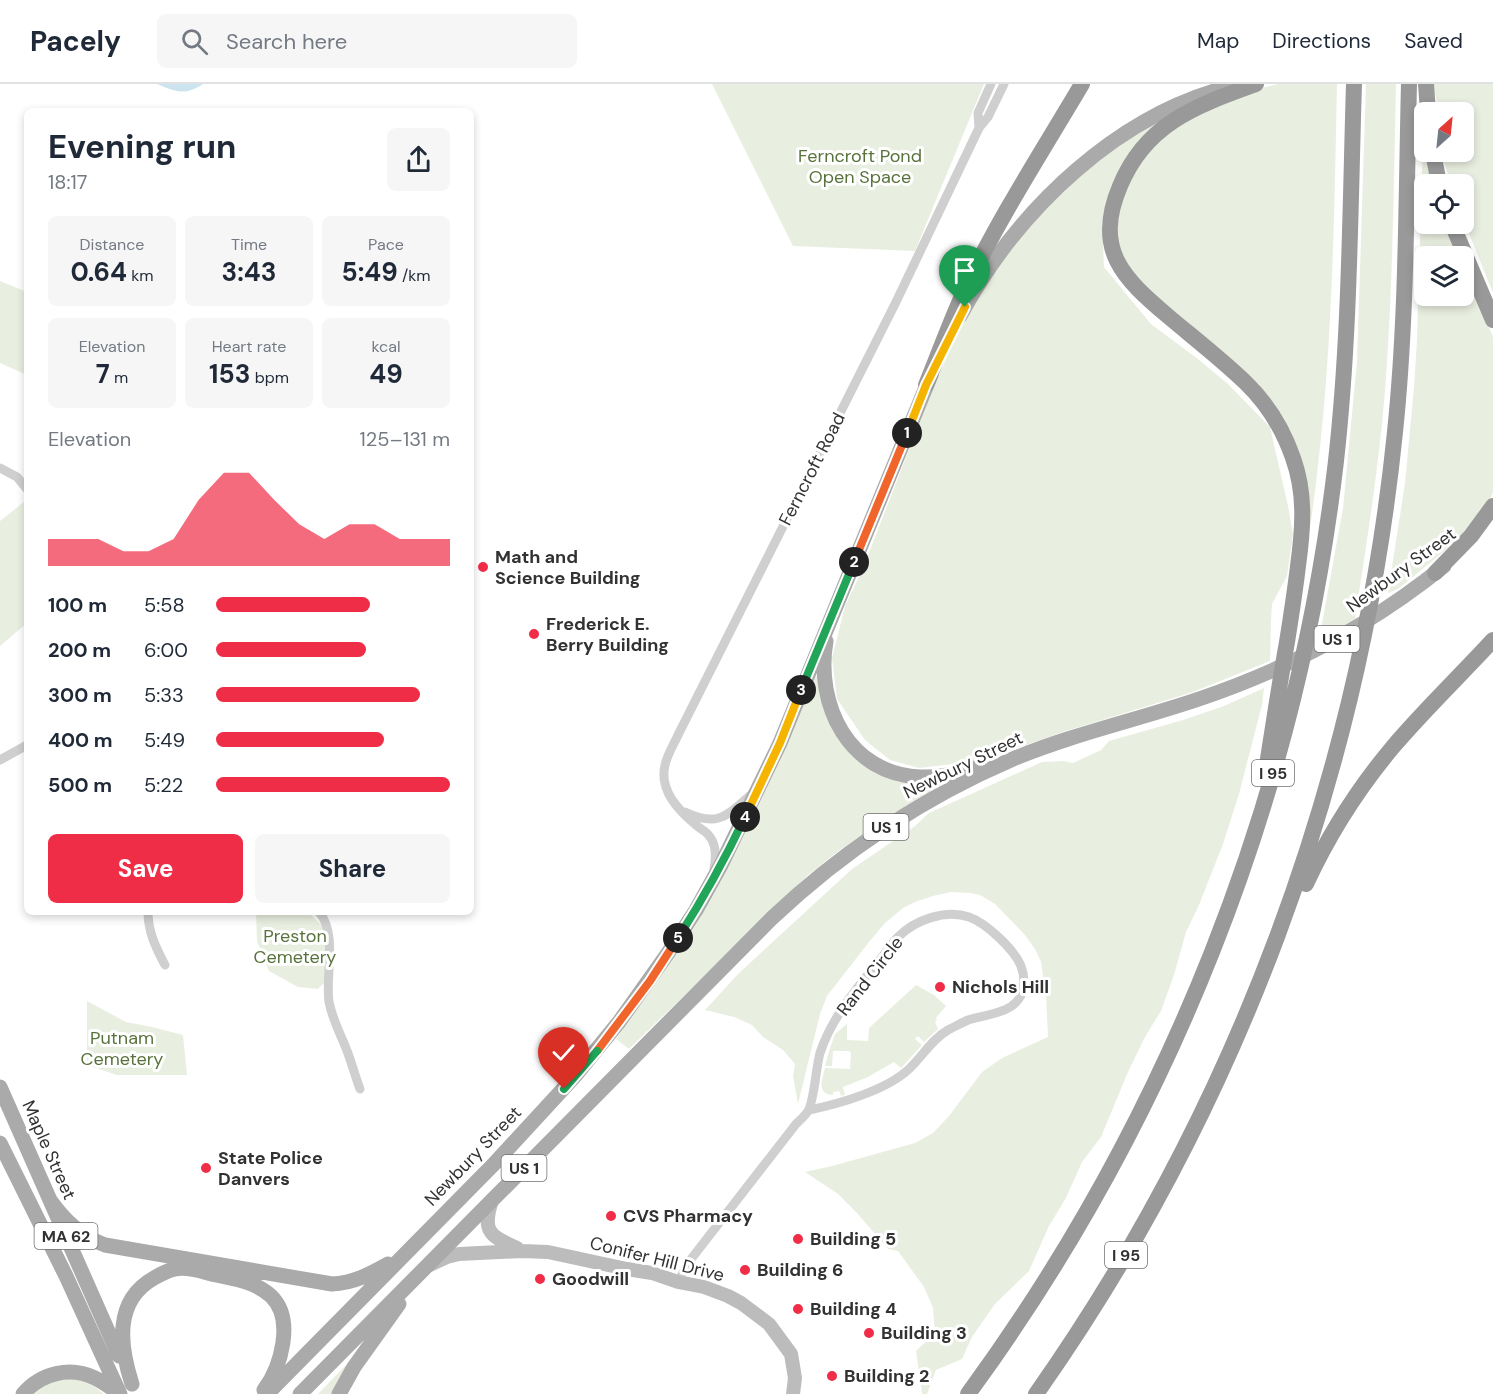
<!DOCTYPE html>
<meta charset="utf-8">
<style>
body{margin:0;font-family:"DM Sans",sans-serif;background:#f6f6f7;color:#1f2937;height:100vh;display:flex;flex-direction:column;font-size:22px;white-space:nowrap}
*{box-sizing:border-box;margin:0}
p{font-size:20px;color:#747a83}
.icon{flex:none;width:33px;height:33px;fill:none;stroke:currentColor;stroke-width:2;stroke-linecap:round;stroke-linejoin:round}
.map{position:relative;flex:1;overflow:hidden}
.drawer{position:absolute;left:24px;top:24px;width:450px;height:807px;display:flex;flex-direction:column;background:#fff;border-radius:9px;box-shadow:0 3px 9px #0003}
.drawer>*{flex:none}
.needle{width:39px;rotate:27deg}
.buttons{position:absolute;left:1414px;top:18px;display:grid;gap:12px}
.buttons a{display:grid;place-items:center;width:60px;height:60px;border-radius:9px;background:#fff;box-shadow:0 3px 9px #0003;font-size:30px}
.pin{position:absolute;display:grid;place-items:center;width:51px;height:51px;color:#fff;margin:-62px -26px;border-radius:50% 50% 50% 0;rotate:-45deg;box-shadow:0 0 6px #0007}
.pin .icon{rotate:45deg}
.km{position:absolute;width:30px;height:30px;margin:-15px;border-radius:50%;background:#222;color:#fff;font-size:16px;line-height:30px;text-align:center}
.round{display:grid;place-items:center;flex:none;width:63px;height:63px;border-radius:9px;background:#f6f6f7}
.head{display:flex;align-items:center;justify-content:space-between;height:102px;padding:0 24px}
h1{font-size:33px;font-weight:700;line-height:45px}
.stats{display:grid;grid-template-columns:repeat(3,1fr);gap:9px;height:102px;padding:6px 24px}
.stats div{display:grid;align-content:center;border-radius:9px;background:#f6f6f7;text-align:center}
.stats b{font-size:26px;font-weight:700}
.stats small{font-size:16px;font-weight:400}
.stats p{font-size:16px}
.chart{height:168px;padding:12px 24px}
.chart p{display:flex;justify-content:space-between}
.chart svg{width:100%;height:108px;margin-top:6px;fill:#f02d47;opacity:.7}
.primary-button{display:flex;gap:12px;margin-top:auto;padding:12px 24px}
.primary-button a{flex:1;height:69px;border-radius:9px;background:#f02d47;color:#fff;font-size:24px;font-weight:700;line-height:69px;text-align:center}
.primary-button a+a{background:#f6f6f7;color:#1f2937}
ul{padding:0 24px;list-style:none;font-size:20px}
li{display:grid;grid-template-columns:96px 72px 1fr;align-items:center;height:45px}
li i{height:15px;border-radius:8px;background:#f02d47}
header{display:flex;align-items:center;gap:36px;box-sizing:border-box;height:84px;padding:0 30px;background:#fff;border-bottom:2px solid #e0e1e3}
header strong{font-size:28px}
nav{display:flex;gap:33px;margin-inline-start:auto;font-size:21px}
.search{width:420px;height:54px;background:#f6f6f7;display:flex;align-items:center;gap:15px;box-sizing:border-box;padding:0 21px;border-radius:9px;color:#747a83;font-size:22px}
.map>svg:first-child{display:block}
</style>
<header>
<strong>Pacely</strong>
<div class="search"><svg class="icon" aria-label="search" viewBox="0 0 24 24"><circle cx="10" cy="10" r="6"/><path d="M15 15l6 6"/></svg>Search here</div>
<nav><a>Map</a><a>Directions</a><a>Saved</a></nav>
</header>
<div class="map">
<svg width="1493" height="1310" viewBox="0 0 1493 1310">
<rect width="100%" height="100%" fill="#fff"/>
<path fill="#e9efe0" d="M712,0h272l-69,167 -122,-5z
M1278,0h59c-3,150 -5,301 -28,450l-27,-115 -147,-138 -19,-39 4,-48 42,-61 85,-41z
M1366,0h30c-2,93 -3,185 -9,278 -5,86 -19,172 -32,257l-36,21 24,-132 14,-147z
M1433,0h60v209l-29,-72v-37h-13l-10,-32h23v-40h-25z
M1156,40l-22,25 -22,35 -10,36 2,47 47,57 47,35 29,24 43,44 18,79 5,28 -6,42 -15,28 -1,18 -1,39 -77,31 -130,40 -83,29 -61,7 -29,-8 -25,-20 -28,-41 -5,-41 13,-52 18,-38 68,-175 33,-75 58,-87 80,-75 45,-30z
M1423,55l2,2v11h3l7,32h-10v40h22l13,32h-35v40h39v-31l29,72v156l-3,6 -31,40 -61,50 -10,4 17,-110 9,-96 3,-47z
M0,197l27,11v83l-27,-12z
M25,417l2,3v119l-27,23v-125z
M815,593h2l4,20 36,59 94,25 -45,25 -29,19 -36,24 -33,26 -179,174 -13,-10c37,-51 73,-103 103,-158 37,-65 66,-135 96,-204z
M1264,604l-2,17 -23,89 -16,50 -24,61 -13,27 -12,43 -13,36 -16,26 -17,35 -27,65 -19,25 -16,36 -17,28 -20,45 -34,33 -23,33 -10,22 -26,11 -9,24h-5l-6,-43 19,-18 -2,-25 -9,-21 -26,-36 -10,-2 -31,-36 -19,-19 -33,-22 27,-6 83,-23 18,-10 16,-17 33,-44 20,-14 46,-21 -2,-41 -5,-34 -6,-13 -10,-14 -30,-31 -15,-9 -10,-2 -19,-1 -18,4 -18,6 -12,6 -18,15 -16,19 -42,54 -7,18 -22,90 -5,-28 2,-12 -12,-14 -20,-13 -11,-12 -18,-8 -29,-7 34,-37 113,-104 63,-43 14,-13 113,-51 22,-1 9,2 28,-13 8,-9 74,-21 41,-14z
M256,828h52l24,23 -6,46 -8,8 -20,-2 -29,-16 -12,-30z
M916,901l18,10 12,11 -10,12 1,2 -2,2 3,7 -14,13 -6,-6 -3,3 7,6 -21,23 -7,-6 -26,15 -25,10 2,8 -4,1 -2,-5 -6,1v3c-17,-1 -11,-15 -8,-27l25,1 1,-16 -2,-2h-16l-1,15h-7l5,-18 5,-14 12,-10v16l21,1 1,-13z
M87,917l39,21 26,5 31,8 4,40h-70l-30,-10z
M345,1282l2,2 -13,26h-16z
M73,1293l18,7 13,10h-75l10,-8z"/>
<path fill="#cce4ef" d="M157,0h46c-18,12 -27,8 -46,0z"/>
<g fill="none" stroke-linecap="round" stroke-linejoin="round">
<path stroke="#cfcfcf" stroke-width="9" d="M979,44l-1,-15 13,-29
M0,384l17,9 10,12
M0,676l27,-15
M685,728c34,16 42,3 67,-18
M714,785c2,-11 3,-23 -4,-32 -4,-6 -10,-8 -14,-12 -18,-15 -37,-35 -31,-60 2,-10 9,-21 13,-30l218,-433 83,-174 9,-11 16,-33
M148,828c0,20 8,36 17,53
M319,828c19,22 6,63 10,90 3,15 8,25 14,39 7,15 11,32 17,48
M678,1198l10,-19 108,-139c4,-4 9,-8 12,-13 6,-9 8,-44 12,-58 11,-34 36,-64 58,-91 7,-8 13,-18 20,-25 17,-17 47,-28 71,-20 17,6 45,32 52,49 3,8 4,18 1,27 -8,21 -36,21 -54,27 -7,3 -14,7 -20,10 -17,10 -25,26 -39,39 -22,21 -70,35 -100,41"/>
<path stroke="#bcbcbc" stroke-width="14" d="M492,1116c-10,31 -3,36 25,48
M430,1181l17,-8 12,-3 63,-3 26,1 79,17 25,4 26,9 26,5 24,9 13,7 28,21 22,30 4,24 -2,16"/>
<path stroke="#aaa" stroke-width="15" d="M960,232c57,-106 160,-206 281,-232
M826,557c-11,64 23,133 94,136 21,1 40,-4 59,-10
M0,1003l119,269
M0,1059l66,133 54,118
M50,1116c15,21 31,36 55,45l227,39c22,-1 38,-10 56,-20
M132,1300c-12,-37 -19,-83 22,-106 7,-4 14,-8 21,-9 13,-3 28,3 41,6 19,4 40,7 55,21 24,23 10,71 -7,94
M23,1310c18,-21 47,-28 72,-16 8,4 16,10 24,15
M267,1310l226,-229 82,-89 44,-54 49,-69 28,-43 25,-45 59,-122 151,-368
M300,1310l472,-476c71,-67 152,-121 241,-159 60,-25 124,-39 186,-60 89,-30 172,-74 245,-133
M339,1310l15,-27 45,-63"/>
<path stroke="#999" stroke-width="16" d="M1256,0c-60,22 -110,39 -136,102 -27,64 3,92 49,131 25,21 52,42 76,65 22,21 38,47 48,76 13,36 10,71 5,108 -3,25 -7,51 -11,76 -7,39 -13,78 -19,117
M1426,0l2,28
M1433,68l6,32
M1452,140l41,96
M926,301c14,-34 26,-68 42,-102 33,-68 75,-133 114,-199
M1435,489l36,-37 22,-30
M1306,800c23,-50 51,-94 86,-136 32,-38 68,-72 101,-108
M968,1310c200,-273 329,-597 368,-933 14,-125 14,-251 18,-377
M1036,1310c200,-284 324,-617 359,-962 12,-115 11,-232 14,-348"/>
</g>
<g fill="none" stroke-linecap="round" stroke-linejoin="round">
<defs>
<path id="split-1" d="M907,349l19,-48 39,-78"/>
<path id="split-2" d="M854,478l53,-129"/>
<path id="split-3" d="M801,606l53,-128"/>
<path id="split-4" d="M745,733l35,-74 21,-53"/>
<path id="split-5" d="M678,854c25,-39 47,-79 67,-121"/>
<path id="split-6" d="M597,967l53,-70 28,-43"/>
<path id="split-7" d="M564,1005l33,-38"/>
</defs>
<use href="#split-1" stroke="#fff" stroke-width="12"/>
<use href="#split-2" stroke="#fff" stroke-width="12"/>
<use href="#split-3" stroke="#fff" stroke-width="12"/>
<use href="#split-4" stroke="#fff" stroke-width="12"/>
<use href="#split-5" stroke="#fff" stroke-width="12"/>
<use href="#split-6" stroke="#fff" stroke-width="12"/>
<use href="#split-7" stroke="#fff" stroke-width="12"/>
<use href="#split-1" stroke="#f5b400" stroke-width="8"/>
<use href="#split-2" stroke="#f0652b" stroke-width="8"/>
<use href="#split-3" stroke="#22a559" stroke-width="8"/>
<use href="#split-4" stroke="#f5b400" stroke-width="8"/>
<use href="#split-5" stroke="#22a559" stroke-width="8"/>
<use href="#split-6" stroke="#f0652b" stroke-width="8"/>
<use href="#split-7" stroke="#22a559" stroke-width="8"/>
</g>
<g fill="#f02d47" stroke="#fff" stroke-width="2">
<circle cx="483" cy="483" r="6"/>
<circle cx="534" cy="550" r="6"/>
<circle cx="940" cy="903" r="6"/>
<circle cx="206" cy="1084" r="6"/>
<circle cx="611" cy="1132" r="6"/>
<circle cx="798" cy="1155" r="6"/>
<circle cx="745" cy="1186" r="6"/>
<circle cx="540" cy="1195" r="6"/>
<circle cx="798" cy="1225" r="6"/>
<circle cx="869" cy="1249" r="6"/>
<circle cx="832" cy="1292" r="6"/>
</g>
<g text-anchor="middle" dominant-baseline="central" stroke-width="6" stroke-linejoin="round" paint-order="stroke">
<g fill="#fff" stroke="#707070" stroke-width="1.5">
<rect x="1314.5" y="542" width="45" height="26" rx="4.5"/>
<rect x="1252" y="676" width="42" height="26" rx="4.5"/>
<rect x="863.5" y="730" width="45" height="26" rx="4.5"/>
<rect x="501.5" y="1071" width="45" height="26" rx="4.5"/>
<rect x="34.5" y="1139" width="63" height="26" rx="4.5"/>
<rect x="1105" y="1158" width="42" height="26" rx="4.5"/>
</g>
<g font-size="16" font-weight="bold" fill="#323232">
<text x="1337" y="555">US 1</text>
<text x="1273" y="689">I 95</text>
<text x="886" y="743">US 1</text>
<text x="524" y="1084">US 1</text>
<text x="66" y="1152">MA 62</text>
<text x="1126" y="1171">I 95</text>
</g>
<g font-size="18" fill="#58723b" stroke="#fff">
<text x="860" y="72">Ferncroft Pond<tspan x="860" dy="21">Open Space</tspan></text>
<text x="295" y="852">Preston<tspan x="295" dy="21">Cemetery</tspan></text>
<text x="122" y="954">Putnam<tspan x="122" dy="21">Cemetery</tspan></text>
</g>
<g font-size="18" fill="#323232" stroke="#fff">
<text transform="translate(812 385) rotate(-63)">Ferncroft Road</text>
<text transform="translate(1401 486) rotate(-36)">Newbury Street</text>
<text transform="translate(963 681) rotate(-26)">Newbury Street</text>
<text transform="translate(870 892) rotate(-52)">Rand Circle</text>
<text transform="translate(49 1066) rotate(66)">Maple Street</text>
<text transform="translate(473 1072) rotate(-46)">Newbury Street</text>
<text transform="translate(657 1175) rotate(14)">Conifer Hill Drive</text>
</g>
<g font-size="18" font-weight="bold" fill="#323232" stroke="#fff" text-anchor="start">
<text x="495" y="473">Math and<tspan x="495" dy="21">Science Building</tspan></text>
<text x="546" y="540">Frederick E.<tspan x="546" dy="21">Berry Building</tspan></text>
<text x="952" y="903">Nichols Hill</text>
<text x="218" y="1074">State Police<tspan x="218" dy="21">Danvers</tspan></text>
<text x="623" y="1132">CVS Pharmacy</text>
<text x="810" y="1155">Building 5</text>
<text x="757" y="1186">Building 6</text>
<text x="552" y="1195">Goodwill</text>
<text x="810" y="1225">Building 4</text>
<text x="881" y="1249">Building 3</text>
<text x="844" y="1292">Building 2</text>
</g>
</g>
</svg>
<div class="buttons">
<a><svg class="needle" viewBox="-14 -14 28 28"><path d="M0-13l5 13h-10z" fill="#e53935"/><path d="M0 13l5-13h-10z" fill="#747a83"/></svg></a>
<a><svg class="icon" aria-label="locate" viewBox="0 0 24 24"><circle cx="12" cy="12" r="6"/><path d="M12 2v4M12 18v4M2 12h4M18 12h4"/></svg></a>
<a><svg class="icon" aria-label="layers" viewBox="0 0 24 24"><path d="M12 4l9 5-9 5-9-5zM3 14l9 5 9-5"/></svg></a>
</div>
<div class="pin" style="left:965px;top:223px;background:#1e9e55"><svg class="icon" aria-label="arrive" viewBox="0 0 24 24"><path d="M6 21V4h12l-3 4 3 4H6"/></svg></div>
<div class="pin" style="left:564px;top:1005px;background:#d93025"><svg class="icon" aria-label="check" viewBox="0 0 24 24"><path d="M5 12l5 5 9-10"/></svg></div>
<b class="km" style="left:907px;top:349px">1</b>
<b class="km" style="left:854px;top:478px">2</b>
<b class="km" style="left:801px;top:606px">3</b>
<b class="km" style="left:745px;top:733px">4</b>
<b class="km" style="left:678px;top:854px">5</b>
<section class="drawer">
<div class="head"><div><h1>Evening run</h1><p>18:17</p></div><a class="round"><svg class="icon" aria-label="share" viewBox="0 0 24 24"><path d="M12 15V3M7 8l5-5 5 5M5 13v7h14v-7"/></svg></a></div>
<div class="stats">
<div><p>Distance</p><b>0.64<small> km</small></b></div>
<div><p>Time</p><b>3:43</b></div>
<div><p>Pace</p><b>5:49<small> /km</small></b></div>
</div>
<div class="stats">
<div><p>Elevation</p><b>7<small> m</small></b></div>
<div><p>Heart rate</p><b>153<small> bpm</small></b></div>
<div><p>kcal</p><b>49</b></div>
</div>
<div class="chart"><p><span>Elevation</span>125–131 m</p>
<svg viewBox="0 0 160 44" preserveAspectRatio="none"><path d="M0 44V33L10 33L20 33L30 38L40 38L50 33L60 17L70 6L80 6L90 17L100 27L110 33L120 27L130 27L140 33L150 33L160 33V44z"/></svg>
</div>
<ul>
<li><b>100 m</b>5:58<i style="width:66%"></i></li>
<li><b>200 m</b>6:00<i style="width:64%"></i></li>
<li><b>300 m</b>5:33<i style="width:87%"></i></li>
<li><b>400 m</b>5:49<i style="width:72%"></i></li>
<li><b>500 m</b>5:22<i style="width:100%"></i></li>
</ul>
<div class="primary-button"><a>Save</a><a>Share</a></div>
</section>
</div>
